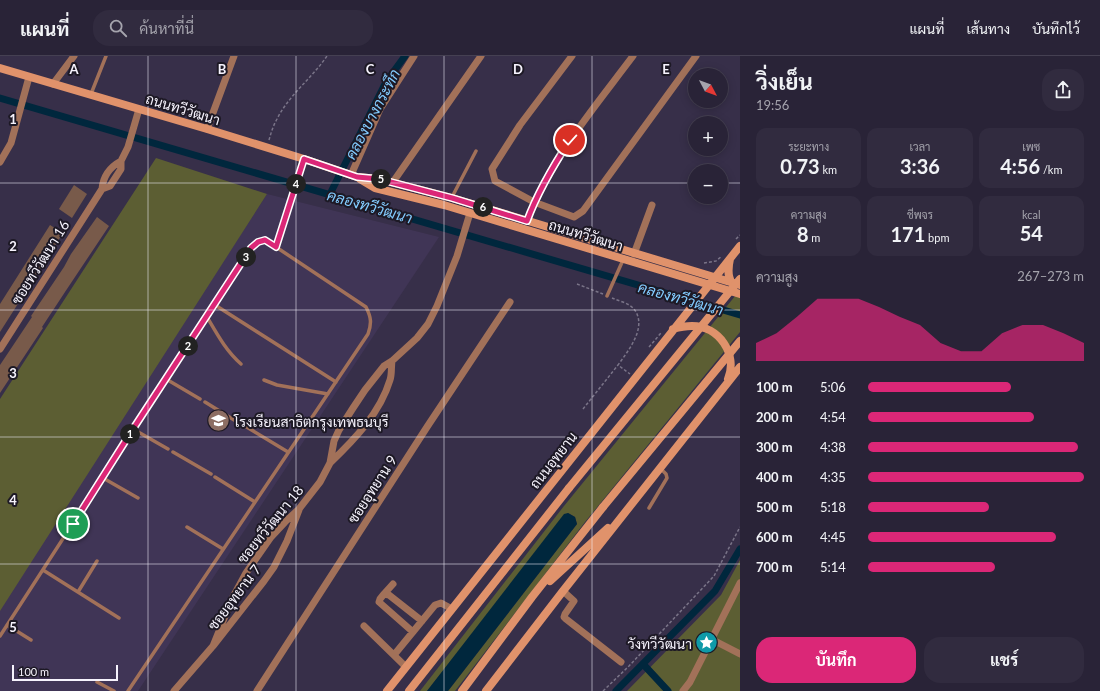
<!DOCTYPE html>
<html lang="th">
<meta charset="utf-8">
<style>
body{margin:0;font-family:Lato,Sarabun,sans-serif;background:#312b3f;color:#f1f3f6;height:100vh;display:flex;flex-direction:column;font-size:15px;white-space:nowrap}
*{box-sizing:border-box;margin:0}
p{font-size:13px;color:#a5a4ad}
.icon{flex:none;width:22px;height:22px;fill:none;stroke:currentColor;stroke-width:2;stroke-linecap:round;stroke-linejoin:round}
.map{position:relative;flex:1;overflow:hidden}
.sheet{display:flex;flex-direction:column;background:#292337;width:360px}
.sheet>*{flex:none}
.needle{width:26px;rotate:131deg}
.buttons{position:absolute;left:688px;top:12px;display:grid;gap:8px}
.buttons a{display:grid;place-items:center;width:40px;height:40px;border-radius:50%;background:#292337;box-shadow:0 2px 10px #0003,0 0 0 1px #454052;font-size:20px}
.scale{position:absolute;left:12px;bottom:10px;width:106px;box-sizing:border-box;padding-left:4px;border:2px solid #f6f3fd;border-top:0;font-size:11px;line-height:14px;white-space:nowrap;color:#f6f3fd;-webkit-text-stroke:3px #1d1925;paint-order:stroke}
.pin{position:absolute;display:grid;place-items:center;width:34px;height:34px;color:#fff;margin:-17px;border:2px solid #fff;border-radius:50%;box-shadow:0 1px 4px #0007}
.km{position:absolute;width:20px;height:20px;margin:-10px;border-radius:50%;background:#222;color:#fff;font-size:11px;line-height:20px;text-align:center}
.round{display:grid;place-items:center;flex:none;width:42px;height:42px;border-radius:16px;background:#312b3f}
.summary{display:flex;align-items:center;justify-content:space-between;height:68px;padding:0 16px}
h1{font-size:22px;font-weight:700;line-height:30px}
.figures{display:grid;grid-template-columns:repeat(3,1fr);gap:6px;height:68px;padding:4px 16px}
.figures div{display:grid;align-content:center;border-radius:10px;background:#312b3f;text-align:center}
.figures b{font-size:20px;font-weight:700}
.figures small{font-size:11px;font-weight:400}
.figures p{font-size:11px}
.chart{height:112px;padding:8px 16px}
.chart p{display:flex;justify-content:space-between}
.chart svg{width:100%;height:72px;margin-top:4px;fill:#db2777;opacity:.7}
.button{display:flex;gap:8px;margin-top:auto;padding:8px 16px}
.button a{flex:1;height:46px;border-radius:16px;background:#db2777;color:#fff;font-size:16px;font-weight:700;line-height:46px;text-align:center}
.button a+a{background:#312b3f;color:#f1f3f6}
ul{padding:0 16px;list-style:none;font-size:13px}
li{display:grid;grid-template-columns:64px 48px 1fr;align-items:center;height:30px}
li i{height:10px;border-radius:5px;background:#db2777}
header{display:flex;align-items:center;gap:24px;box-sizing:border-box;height:56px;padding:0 20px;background:#292337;border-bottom:1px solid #454052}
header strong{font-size:19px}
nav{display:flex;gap:22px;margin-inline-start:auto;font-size:14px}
.search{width:280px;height:36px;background:#312b3f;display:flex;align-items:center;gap:10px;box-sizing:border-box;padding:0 14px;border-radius:16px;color:#a5a4ad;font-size:15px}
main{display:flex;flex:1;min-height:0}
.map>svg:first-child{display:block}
</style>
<header>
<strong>แผนที่</strong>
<div class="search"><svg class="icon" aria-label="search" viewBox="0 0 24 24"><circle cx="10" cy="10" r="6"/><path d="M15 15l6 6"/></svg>ค้นหาที่นี่</div>
<nav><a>แผนที่</a><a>เส้นทาง</a><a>บันทึกไว้</a></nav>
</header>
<main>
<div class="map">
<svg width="740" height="635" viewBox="0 0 740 635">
<rect width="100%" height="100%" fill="#372f49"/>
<path fill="#403556" d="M267,138l172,43 -301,454h-138v-86z"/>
<path fill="#5c5e33" d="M156,102l111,36 -267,417v-212z
M740,234v42l-155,190 -130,169h-7l129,-167 -2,-7 -7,-4 -141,178h-7l144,-185z
M740,504v131h-113l94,-96z"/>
<path fill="#00273d" d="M568,457l7,4 2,7 -129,167h-21l137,-177z"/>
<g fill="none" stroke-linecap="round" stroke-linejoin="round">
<path stroke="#00273d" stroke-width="7" d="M0,42l740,217
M330,138l56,-112 19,-26
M643,608l25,27
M616,635l99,-100 25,-42"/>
</g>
<path fill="#785a4a" d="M74,129l13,9 -15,24 -13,-9z
M97,161l12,9 -44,66 -23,35 1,1 -43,65v-28l32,-48 -1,-1 33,-49 7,-13z
M50,169l13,8 -63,99v-28z"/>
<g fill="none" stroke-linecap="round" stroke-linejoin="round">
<path stroke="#7a7488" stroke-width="1.5" stroke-dasharray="3 2" stroke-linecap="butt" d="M269,84c2,-7 4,-14 8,-21 12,-24 35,-41 50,-63
M736,183l4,-4
M704,207l12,-2 6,-5
M577,228l26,10
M612,242c7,3 17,5 22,11 14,18 -6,42 -16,56l12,9
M649,291l12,-14
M583,353l35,-44
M603,635l26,-25 85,-90 26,-49"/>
<path stroke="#a27159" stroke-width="3.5" d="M91,38l15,-38
M452,141l24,-46
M607,240l16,-36
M215,249l121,77
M207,261c10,17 19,34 34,47
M166,323l34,20
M264,324l13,5 51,9
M205,346l34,21
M245,370l43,26
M133,373l35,20
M173,396l38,22
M215,421l40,25
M103,422l35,20
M649,452l18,-30 -1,-4 -5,-5
M187,471l36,22
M43,514l76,48
M78,536l19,-31
M7,569l24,15
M0,580l251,-388 7,-6 7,-2 11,7
M97,626l17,9
M128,635l240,-357c4,-11 3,-17 -2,-27l-90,-60 28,-88"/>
<path stroke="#a27159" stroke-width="7" d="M572,0l-52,69 -28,44 3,12 39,21 40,15 9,-6 113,-155
M53,28l21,-28
M207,73l27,-73
M0,106l11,-19 18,-66
M351,119l29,-66 34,-53
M393,126l88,-126
M102,133l8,-3 11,-17v-8l7,-14 11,-38
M527,165c23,-62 67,-113 106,-165
M634,198l18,-49
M0,293l102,-160c1,-12 8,-22 19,-28
M330,407c25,-24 50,-50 60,-83 2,-6 1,-13 2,-19
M563,535l11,10 -9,13 -1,3 2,2 55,43
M384,538l9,-10
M364,570l42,41
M413,576l-34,-30 1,-3 4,-5 5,1 33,26
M711,583l29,15
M213,590l19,-47 14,-26 25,-36 14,-15 14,-13 21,-27 10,-19 4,-22 5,-11 14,-22 12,-18 19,-24 8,-5 25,-23 11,-14 9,-18 20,-50 13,-43
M394,599l41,-50 6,-2 11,6
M174,635l39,-45 51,-65 10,-14 13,-26 12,-31
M257,635l170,-264 83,-125
M683,635l7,-9 50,-99"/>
<path stroke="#e0926b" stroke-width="8" d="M0,12l207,61 97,30 53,18 22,2 73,19 288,87
M360,123l15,9 69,17 296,89
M730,203c-2,9 -3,17 2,24
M673,273c7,-2 13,-3 19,-3 27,0 46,28 36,53
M550,525l58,-53
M387,635l353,-445
M409,635l160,-203
M462,635l70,-94 71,-90
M486,635l77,-100 177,-224"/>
<path stroke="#e0926b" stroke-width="8" d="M569,432l171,-209
M603,451l137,-166"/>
</g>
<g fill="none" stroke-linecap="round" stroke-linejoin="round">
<defs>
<path id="route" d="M73,468l60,-95 118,-181 7,-6 7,-2 11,7 28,-88 53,18 22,2 73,19 75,23c11,-30 26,-55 43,-81"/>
</defs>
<use href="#route" stroke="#fff" stroke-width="8"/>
<use href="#route" stroke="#db2777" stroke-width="5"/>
</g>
<path fill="none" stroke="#f6f3fd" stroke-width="1" stroke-opacity="0.55" d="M148,0v635M296,0v635M444,0v635M592,0v635M0,127h695M721,127h19M0,254h740M0,381h740M0,508h740"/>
<defs>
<symbol id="school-disc" viewBox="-11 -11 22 22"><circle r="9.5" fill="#8d6e63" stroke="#1d1925"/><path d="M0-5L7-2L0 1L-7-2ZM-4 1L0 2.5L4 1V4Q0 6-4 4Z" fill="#fff"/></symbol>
<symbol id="sight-disc" viewBox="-11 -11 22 22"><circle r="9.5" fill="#0f9aa8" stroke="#1d1925"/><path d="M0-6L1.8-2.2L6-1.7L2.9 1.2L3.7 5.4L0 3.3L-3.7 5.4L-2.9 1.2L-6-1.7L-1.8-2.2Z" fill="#fff"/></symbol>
</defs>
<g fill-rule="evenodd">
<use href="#school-disc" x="206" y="352" width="25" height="25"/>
<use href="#sight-disc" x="694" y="574" width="25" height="25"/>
</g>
<g text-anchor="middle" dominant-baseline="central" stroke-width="4" stroke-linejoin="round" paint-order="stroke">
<g font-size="14" fill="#f6f3fd" stroke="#1d1925">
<text transform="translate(183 53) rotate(17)">ถนนทวีวัฒนา</text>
<text transform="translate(586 179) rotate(17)">ถนนทวีวัฒนา</text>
<text transform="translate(40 206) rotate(-58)">ซอยทวีวัฒนา 16</text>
<text transform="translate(553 404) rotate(-52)">ถนนอุทยาน</text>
<text transform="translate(372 433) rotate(-57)">ซอยอุทยาน 9</text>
<text transform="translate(270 468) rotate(-51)">ซอยทวีวัฒนา 18</text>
<text transform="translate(234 541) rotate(-53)">ซอยอุทยาน 7</text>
</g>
<g font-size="14" fill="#f6f3fd" stroke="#1d1925" text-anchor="start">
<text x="234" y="365">โรงเรียนสาธิตกรุงเทพธนบุรี</text>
<text x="692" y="587" text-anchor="end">วังทวีวัฒนา</text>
</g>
<g font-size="15" font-style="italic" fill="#83ccff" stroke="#1d1925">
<text transform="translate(372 58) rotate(-62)">คลองบางกระทึก</text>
<text transform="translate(370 150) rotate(16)">คลองทวีวัฒนา</text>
<text transform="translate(681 242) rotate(16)">คลองทวีวัฒนา</text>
</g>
</g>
<g font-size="13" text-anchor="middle" font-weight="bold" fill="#f6f3fd" stroke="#1d1925" stroke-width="4" stroke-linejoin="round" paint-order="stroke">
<text x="74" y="18">A</text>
<text x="222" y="18">B</text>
<text x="370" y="18">C</text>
<text x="518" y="18">D</text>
<text x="666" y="18">E</text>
<text x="13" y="68">1</text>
<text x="13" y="195">2</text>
<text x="13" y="322">3</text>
<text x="13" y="449">4</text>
<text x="13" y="576">5</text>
</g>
</svg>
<div class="buttons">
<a><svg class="needle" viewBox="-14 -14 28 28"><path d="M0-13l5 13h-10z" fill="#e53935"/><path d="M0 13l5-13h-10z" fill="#a5a4ad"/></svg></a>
<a>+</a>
<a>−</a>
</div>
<div class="scale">100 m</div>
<div class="pin" style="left:73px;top:468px;background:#1e9e55"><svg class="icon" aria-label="arrive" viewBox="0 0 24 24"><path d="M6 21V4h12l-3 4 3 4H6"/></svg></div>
<div class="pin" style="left:570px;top:84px;background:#d93025"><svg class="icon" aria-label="check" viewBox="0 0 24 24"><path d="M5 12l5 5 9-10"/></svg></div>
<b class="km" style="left:130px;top:378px">1</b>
<b class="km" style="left:188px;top:290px">2</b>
<b class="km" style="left:246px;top:201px">3</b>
<b class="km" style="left:296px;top:128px">4</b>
<b class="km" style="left:381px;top:123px">5</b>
<b class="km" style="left:483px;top:151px">6</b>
</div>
<section class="sheet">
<div class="summary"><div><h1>วิ่งเย็น</h1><p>19:56</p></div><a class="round"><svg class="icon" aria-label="share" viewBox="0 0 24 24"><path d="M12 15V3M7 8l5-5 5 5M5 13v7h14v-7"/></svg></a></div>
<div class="figures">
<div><p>ระยะทาง</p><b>0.73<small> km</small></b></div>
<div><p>เวลา</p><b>3:36</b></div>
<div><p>เพซ</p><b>4:56<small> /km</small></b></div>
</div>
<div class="figures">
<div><p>ความสูง</p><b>8<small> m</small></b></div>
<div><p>ชีพจร</p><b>171<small> bpm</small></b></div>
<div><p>kcal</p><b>54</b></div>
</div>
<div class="chart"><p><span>ความสูง</span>267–273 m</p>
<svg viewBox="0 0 160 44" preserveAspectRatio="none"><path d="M0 44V33L10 27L20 17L30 6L40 6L50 6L60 11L70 17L80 22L90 33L100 38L110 38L120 27L130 22L140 22L150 27L160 33V44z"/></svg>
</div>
<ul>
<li><b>100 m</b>5:06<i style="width:66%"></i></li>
<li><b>200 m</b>4:54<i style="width:77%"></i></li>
<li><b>300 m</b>4:38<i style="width:97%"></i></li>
<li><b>400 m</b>4:35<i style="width:100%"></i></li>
<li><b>500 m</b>5:18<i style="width:56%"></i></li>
<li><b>600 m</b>4:45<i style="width:87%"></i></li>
<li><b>700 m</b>5:14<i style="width:59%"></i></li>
</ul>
<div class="button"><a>บันทึก</a><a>แชร์</a></div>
</section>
</main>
